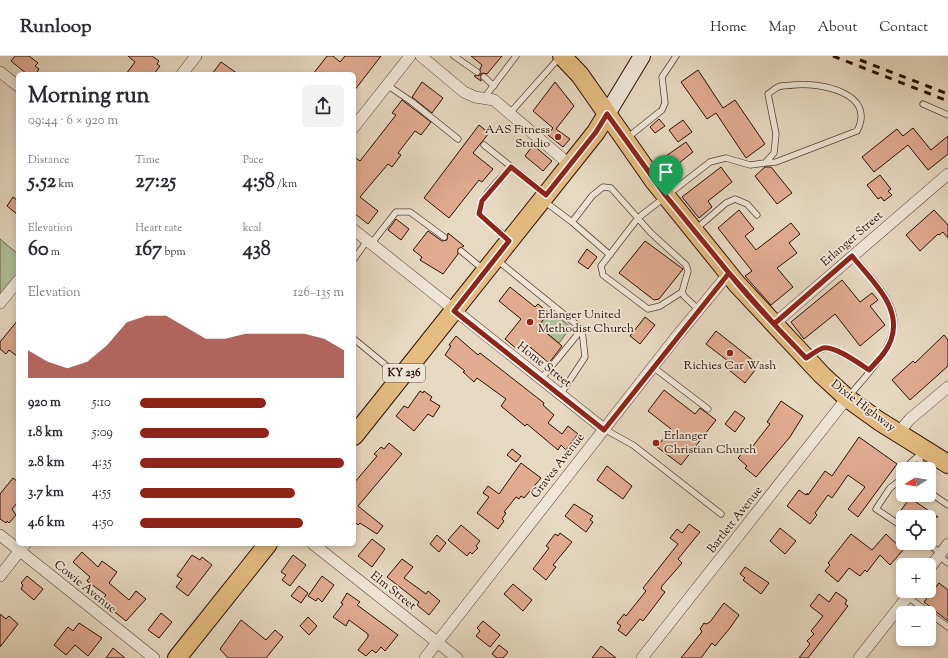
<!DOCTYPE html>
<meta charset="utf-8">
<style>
body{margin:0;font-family:"Sorts Mill Goudy",serif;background:#f2f2f3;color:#2b2b33;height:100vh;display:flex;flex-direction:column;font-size:15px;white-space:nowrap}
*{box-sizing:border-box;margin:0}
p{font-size:13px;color:#7c7c81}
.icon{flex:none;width:22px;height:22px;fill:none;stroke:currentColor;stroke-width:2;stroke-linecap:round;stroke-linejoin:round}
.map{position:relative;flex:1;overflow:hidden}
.drawer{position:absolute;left:16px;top:16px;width:340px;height:474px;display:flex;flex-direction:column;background:#fff;border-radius:6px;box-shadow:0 2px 6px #0003}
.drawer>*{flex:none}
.needle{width:26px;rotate:259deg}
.buttons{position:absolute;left:896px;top:406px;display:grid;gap:8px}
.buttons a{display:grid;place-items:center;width:40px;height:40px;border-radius:6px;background:#fff;box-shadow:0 2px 6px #0003;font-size:20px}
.pin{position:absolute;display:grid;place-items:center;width:34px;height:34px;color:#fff;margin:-41px -17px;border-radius:50% 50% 50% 0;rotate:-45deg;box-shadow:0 0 4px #0007}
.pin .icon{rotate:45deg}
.round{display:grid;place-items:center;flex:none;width:42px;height:42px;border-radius:6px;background:#f2f2f3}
.overview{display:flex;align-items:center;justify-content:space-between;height:68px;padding:0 12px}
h1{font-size:22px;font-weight:800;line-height:30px}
.figures{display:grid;grid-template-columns:repeat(3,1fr);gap:6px;height:68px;padding:4px 12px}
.figures div{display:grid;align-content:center}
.figures b{font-size:20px;font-weight:800}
.figures small{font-size:11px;font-weight:400}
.figures p{font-size:11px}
.chart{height:112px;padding:8px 12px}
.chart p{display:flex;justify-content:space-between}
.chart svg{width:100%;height:72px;margin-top:4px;fill:#8f2418;opacity:.7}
ul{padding:0 12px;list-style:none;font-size:13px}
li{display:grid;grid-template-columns:64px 48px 1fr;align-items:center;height:30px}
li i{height:10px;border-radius:5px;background:#8f2418}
header{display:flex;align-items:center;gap:24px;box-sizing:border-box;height:56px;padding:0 20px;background:#fff;border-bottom:1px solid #e1e1e2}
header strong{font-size:19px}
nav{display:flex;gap:22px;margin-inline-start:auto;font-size:14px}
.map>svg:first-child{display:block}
</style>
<header>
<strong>Runloop</strong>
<nav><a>Home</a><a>Map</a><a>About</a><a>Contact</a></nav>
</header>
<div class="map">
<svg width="948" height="602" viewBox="0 0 948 602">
<rect width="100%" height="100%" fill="#e7d9c1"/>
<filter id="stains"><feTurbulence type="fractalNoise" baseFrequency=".005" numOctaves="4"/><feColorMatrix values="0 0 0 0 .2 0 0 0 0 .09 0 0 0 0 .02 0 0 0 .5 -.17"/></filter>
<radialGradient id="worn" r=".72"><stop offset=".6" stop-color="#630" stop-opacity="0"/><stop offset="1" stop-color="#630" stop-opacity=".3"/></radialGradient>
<path fill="#afc098" stroke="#6c674e" d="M0,183l18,15v27l-18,22z
M551,255l20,16 -12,16 -21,-17z"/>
<path fill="#e1ab90" stroke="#2a0e05" d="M15,0h14l9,7 -3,3 4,3 -3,5h-9l-16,-13z
M128,0h24l7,5 -2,3 3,2 -6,8h-28l9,-12z
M327,0h6l7,6 5,-6h36l-27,35v-17h-41z
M471,0h31l-15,18 -4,-1 -2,1v7l-7,-5 6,-1v-6l2,-4z
M221,6l17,12h-26z
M698,14l25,38 12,-8 30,44 -19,14 -30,-45 -9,6 -26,-37z
M422,26l21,16 -11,15 -20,-16z
M555,26l19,24 -18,23 14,10 -7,8 -15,-12 5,-7 -20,-17z
M402,44l29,22 -10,13 -6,-4 -17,22 3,2 -9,12 -4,-3 -28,33 18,14 -10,13 -14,-11v-56l6,4 36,-46 -4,-2z
M659,63l6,7 -10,7 -5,-6z
M683,64l9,12 -14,10 -9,-12z
M479,69l10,8 -16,20 20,16 -11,13 -3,-2 -30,38 -25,-20z
M913,72l18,22 17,-14v18l-20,16 -20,-25 -34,27 -12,-15 35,-28 6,7z
M686,86l7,10 -19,15 -8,-11z
M533,89l19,16 -9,10 -18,-15z
M721,111l11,15 -24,19 4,6 -13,11 -17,-21z
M765,111h6l21,26 -15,11 -22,-28z
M880,119l11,14 -3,2 4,4 -8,6 -3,-4 -3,2 -11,-14z
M13,141l5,4v14l-11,-9z
M739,154l15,19 -9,7 11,14 35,-27 9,11 -11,9 8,10 -20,15 16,19 -22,18 -26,-29 7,-5 -34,-43z
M934,154l14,15v13l-5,-6 -4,3 -1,-1 -18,17 -14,-16z
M396,163l13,10 -8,11 -13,-10z
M428,175l14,10 5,-1 1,-7 16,13 -6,3v5l-15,20 -23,-14 2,-3 -9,-7z
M645,185l38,28 -24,30 -5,1 -35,-27z
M587,193l10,8 -9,12 -10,-7z
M842,224l18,22 12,-9 6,7 -8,6 15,19 -25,21 -25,-32 -31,25 -13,-17z
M510,231l25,20 3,-3 11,9 -11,13 24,20 -13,17 -25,-21 -6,8 -13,-11 16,-20 -22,-18z
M645,261l10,8 -15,19 -10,-8z
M18,264v37l-9,-7 -3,4 -6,-5v-7z
M716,275l43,34 -14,18 -21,-17 4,-5 -22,-17z
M944,279l4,5v26l-38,34 -18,-20 21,-19 2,2z
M456,280l22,19 2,-2 64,50 -1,2 11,10 -6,8 14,11 6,-8 10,8 -12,16 -5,-5 -3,5 -31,-26 -2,2 -24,-20 5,-7 -29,-21 -3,4 -11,-10 2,-1 -20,-16 6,-9 -2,-1z
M664,334l31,24 5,-6 16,12 -35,45 -24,-18 14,-18 -23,-18z
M420,335l3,2 1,-2 8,6 -2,3 10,6 -7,11 -5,-3 -14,17 -18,-15 8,-10 4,2z
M781,345l22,15 -13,21 -34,40 -11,-9 2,-2 -9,-8 8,-9 3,2 21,-27 -3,-2z
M735,355l10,7 -10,14 -10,-8z
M859,381l38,27 -39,53 -10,-8 17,-22 -17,-12 -16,23 -4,-3 -13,18 2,2 -7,9 -23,-18 12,-16 7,5 1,-2 1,2 17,-24 7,5z
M389,387l13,11 -44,52 25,20 -6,8 -17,-11 -2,2 -4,-4v-38l23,-27 -3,-2 7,-7 3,2z
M512,393l9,7 -5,6 -9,-7z
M521,407l20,15 -17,20 -3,-2 -2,3 -3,-2 -12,15 2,1 -4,6 2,2 -6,8 -21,-16 12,-16 -6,-4 5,-7 11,8z
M607,410l25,20 -9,13 -26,-19z
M13,422l5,4v20l-6,7 4,6 -7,8 -2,-2 -1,2 -6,-4v-25z
M910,442l28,19h-42z
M574,448l19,12 -3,4 3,2 -7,10 -21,-16z
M689,468l11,8 -22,27 4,4 -20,23 -1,3 4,3 -22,29 -3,-2 -14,17 -8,-6 3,-4 -4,-3 7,-9 2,2 20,-25 -3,-3 35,-44 -8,-6 7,-9 5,4z
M461,469l19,16 -4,5 2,2 -6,6 -2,-2 -3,4 -19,-16z
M780,472l16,13 -11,13 -15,-13z
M560,477l12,9 -19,23 3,2 -10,13 -13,-11 16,-21 -3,-2 9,-12 3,2z
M851,478l21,16 14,-16 17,16 -13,15 -10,-10 -13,17 -2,-2 -5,6 -11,-8 -11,14 -13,-11 5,-6 -2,-2z
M437,479l9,8 -7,9 -9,-8z
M372,483l13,10 -13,18 -14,-11z
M82,496l16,15 4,-6 15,11 -8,11 20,17 7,-9 10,8 -20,22 -25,-20 5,-6 -19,-14 3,-4 -17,-15z
M192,499l8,5 2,-3 10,8 -24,31 -12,-9 6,-8 -5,-3z
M293,499l13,10 -16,21 -8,-6 4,-5 -5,-3z
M402,503l11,8 -9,11 22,16 2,-3 12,10 -11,14 -12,-10 2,-3 -32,-25z
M745,511l24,16 -8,11 -18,-14 2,-2 -5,-4z
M27,520l16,13 -9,11 -13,-11 2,-4 -2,-2z
M322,520l12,9 -12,17 -4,-4 -2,3 -8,-5z
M939,527l9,7v31l-24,-19z
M513,528l19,16 -9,11 -19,-17z
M299,530l9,7 -7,10 -10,-7z
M836,536l11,8 -2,4 3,2 -40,52h-9l11,-14 -3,-3 7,-7 -3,-3 12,-15 -13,-10 9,-12 10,8z
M347,537l13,9 -3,3 41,30 -13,16 -4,-4 -5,6 -4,-3 -6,6 -8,-6 10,-13v-3l-19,-14 -3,6 -13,-9 10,-13 -2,-1z
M724,547l15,12 -9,13 -15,18 -3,-3 -11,15h-20l20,-25 1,-2 -2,-2 4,-6 2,1 4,-2z
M161,557l11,9 -13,16 -11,-8z
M0,558l6,5 3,-3 9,8 -18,23z
M308,561l9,9 -8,9 -9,-9z
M241,564l25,20 9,-10 8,7 -17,21h-38l-8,-9z
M483,565l17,14 -10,12 -14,-11 4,-5 -3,-3z
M79,567l23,15 -14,18 -13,-11 -9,10 -12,-10 14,-18 5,4z
M499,589l9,7 -5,6h-6l-5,-4z
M601,590l15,12h-24z
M113,592l12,10h-19z"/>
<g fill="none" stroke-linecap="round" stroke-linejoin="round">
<defs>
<path id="service" d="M454,0l23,16
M484,21l10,9
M387,29l25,17 46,37
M484,42l32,-42
M923,48l25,11
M510,57l49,-55
M627,82l35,-28 3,-7 -3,-26 14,-21
M484,89l60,48
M544,145l28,21 38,33
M572,166l20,-26 11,-9 8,1 40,45 35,32 2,6 -6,21 2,4 15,14
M696,173l30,-26 9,-4 12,5 10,11
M508,183l-29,-25c1,-18 21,-35 32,-47
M371,188l25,-32h14l34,25
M461,195l23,19
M354,203l13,-18
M497,204l85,69 3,28 -25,38
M682,236l-22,14 -12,3 -45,-34 -2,-9 37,-48 72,-56 16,-4 24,7 15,-2 9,-10 2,-19 -8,-40c3,-2 6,-5 10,-7 4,-2 10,-1 15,-2 27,-3 84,8 64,46l-81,31 -11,1
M354,283l45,37
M808,301c4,-3 9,-7 14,-8 11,-5 37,15 47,21
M653,311l55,42
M541,323l41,-50
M849,340c17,-21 54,-55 43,-85 -6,-19 -27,-40 -40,-55
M604,373l29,16 88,69
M906,413c5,-9 12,-11 17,-18
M915,413l5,-7v-7
M903,422l-13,10 -14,21 27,18
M929,436l19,13
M926,487l15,10
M939,500l9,7
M908,541l40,30"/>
<path id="minor" d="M421,0l43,36 11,5 19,3 76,65
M0,16l18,14
M182,18l14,-18
M354,71l56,-71
M354,174l250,199
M0,247l18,-22
M774,268l174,-150
M898,377l12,-14 38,-32
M0,479l154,123
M313,488l144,114
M929,513l19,-25
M0,520l25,-32
M425,602l252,-322 52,-63
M642,602l205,-260
M859,602l53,-67"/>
<path id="secondary" d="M607,58l35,-58"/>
<path id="primary" d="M562,0l18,19 74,106 83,103 85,91 25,23 32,23 69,43
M354,380l242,-304 11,-18
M177,602l91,-114"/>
</defs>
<use href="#service" stroke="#594134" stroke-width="7"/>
<use href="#minor" stroke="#594134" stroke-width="12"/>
<use href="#secondary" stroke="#2a0e05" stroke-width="18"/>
<use href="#primary" stroke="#2a0e05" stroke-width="20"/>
<use href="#service" stroke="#efe6d7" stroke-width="5.5"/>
<use href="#minor" stroke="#efe6d7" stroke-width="11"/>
<use href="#secondary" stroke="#efe6d7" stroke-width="16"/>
<use href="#primary" stroke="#e4bc80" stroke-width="18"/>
<path stroke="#2a0e05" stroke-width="3" stroke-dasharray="7 7" stroke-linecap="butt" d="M833,0l115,45
M860,4l88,34"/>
</g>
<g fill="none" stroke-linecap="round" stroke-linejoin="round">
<defs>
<path id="route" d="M666,140l-59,-82 -11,18 -50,63 -35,-28 -29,34 -3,13 30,27 -55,70 150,119 125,-157c23,30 51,57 77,85 5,-3 11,-8 17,-10 11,-3 37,16 46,22 8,-9 18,-18 22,-30 12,-33 -20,-60 -39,-84l-78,68 -45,-51 -63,-77"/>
</defs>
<use href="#route" stroke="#fff" stroke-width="8"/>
<use href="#route" stroke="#8f2418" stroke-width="5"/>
</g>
<g fill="#8f2418" stroke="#efe6d7" stroke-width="1.5">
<circle cx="558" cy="81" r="4"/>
<circle cx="530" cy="266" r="4"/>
<circle cx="730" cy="297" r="4"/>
<circle cx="656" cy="387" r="4"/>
</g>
<g text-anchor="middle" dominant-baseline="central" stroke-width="3.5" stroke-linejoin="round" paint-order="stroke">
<rect fill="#efe6d7" stroke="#654f44" stroke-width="1" x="383" y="308" width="42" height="18" rx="3"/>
<g font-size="11" font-weight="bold" fill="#2a0e05">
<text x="404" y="317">KY 236</text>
</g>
<g font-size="12" fill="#2a0e05" stroke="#efe6d7" text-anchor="start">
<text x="550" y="74" text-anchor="end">AAS Fitness<tspan x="550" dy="14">Studio</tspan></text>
<text x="538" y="259">Erlanger United<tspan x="538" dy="14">Methodist Church</tspan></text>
<text x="730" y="310" text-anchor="middle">Richies Car Wash</text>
<text x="664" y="380">Erlanger<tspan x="664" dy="14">Christian Church</tspan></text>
</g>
<g font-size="12" fill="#2a0e05" stroke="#efe6d7">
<text transform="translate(852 183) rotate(-41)">Erlanger Street</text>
<text transform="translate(544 309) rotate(38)">Home Street</text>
<text transform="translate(863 350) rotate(37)">Dixie Highway</text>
<text transform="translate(558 410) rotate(-52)">Graves Avenue</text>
<text transform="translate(735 464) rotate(-52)">Bartlett Avenue</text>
<text transform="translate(85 531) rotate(39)">Cowie Avenue</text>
<text transform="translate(393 535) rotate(38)">Elm Street</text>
</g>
</g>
<rect width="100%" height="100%" filter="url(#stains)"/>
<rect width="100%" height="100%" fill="url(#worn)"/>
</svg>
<div class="buttons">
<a><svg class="needle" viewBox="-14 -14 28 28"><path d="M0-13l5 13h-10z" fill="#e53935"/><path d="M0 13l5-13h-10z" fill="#7c7c81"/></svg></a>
<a><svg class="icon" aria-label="locate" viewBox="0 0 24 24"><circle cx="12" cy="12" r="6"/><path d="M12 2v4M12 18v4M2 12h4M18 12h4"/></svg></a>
<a>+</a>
<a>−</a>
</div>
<div class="pin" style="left:666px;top:140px;background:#1e9e55"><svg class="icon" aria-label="arrive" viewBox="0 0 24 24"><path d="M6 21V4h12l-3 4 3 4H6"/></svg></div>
<section class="drawer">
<div class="overview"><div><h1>Morning run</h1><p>09:44 · 6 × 920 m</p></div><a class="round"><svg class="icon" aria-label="share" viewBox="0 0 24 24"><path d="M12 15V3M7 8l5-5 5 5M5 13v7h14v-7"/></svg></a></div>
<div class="figures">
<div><p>Distance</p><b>5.52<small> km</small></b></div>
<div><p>Time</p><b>27:25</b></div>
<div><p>Pace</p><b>4:58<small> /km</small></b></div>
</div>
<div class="figures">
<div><p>Elevation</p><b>60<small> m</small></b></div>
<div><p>Heart rate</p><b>167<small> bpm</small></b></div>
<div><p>kcal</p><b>438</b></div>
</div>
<div class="chart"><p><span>Elevation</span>126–135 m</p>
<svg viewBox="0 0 160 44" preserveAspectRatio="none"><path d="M0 44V27L10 34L20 38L30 34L40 24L50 10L60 6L70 6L80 13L90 20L100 20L110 17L120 17L130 17L140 17L150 20L160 27V44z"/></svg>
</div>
<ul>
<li><b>920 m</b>5:10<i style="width:62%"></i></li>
<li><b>1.8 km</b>5:09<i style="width:63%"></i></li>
<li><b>2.8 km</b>4:35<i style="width:100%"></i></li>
<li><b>3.7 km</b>4:55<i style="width:76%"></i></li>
<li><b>4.6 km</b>4:50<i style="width:80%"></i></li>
</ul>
</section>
</div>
